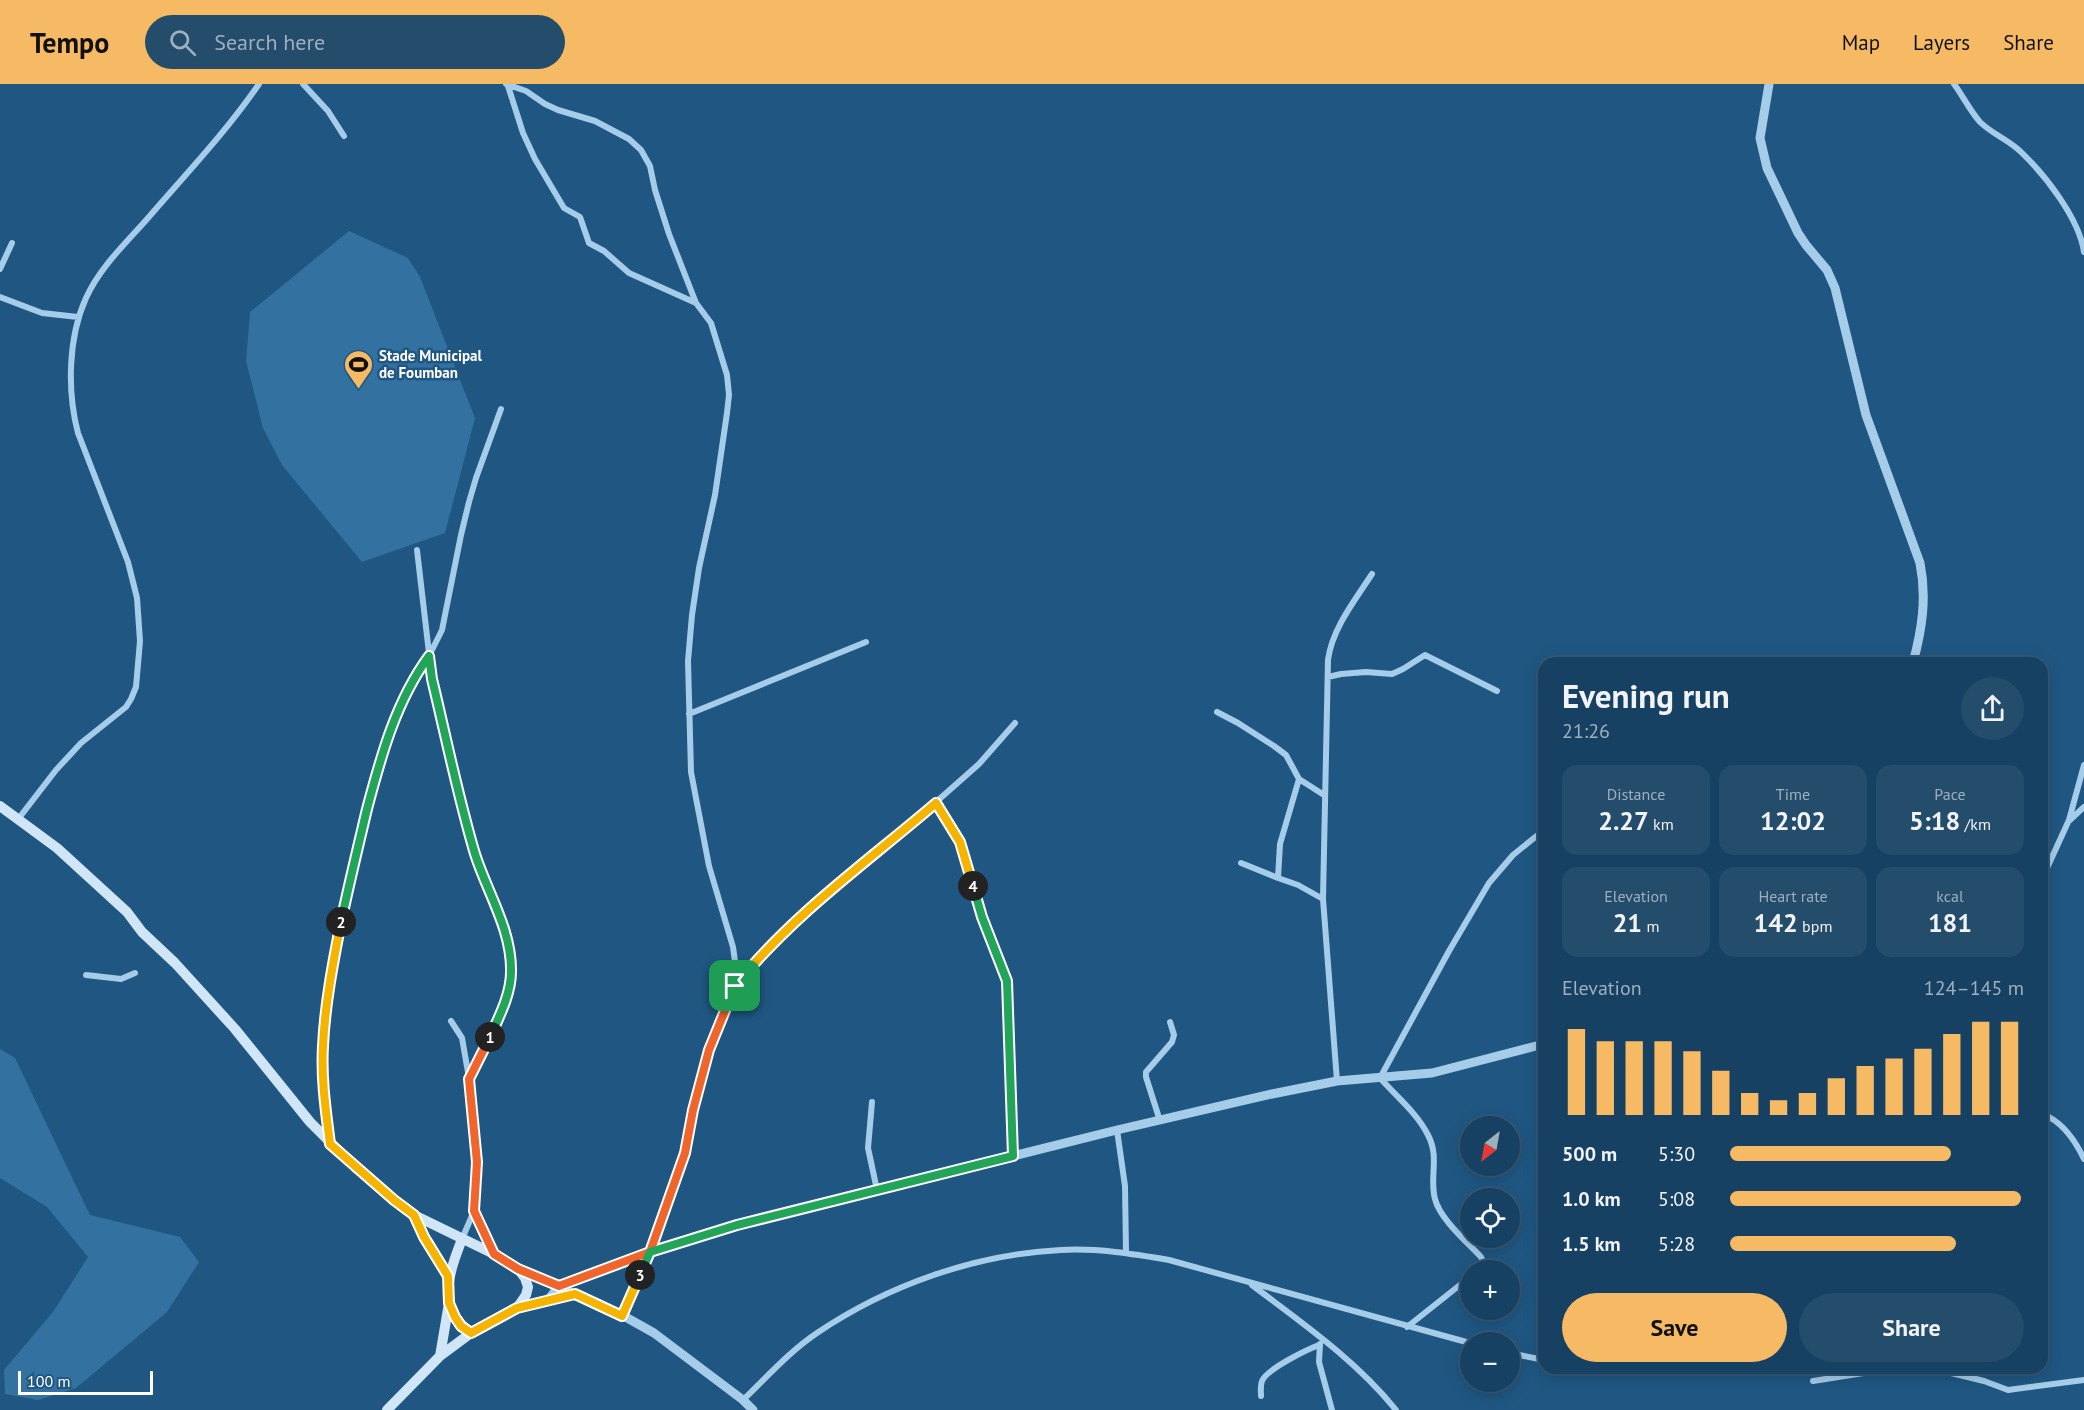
<!DOCTYPE html>
<meta charset="utf-8">
<style>
body{margin:0;font-family:"PT Sans",sans-serif;background:#244c6b;color:#f1f3f6;height:100vh;display:flex;flex-direction:column;font-size:22px;white-space:nowrap}
*{box-sizing:border-box;margin:0}
p{font-size:20px;color:#9eafbe}
.icon{flex:none;width:33px;height:33px;fill:none;stroke:currentColor;stroke-width:2;stroke-linecap:round;stroke-linejoin:round}
.map{position:relative;flex:1;overflow:hidden}
.details{position:absolute;left:1538px;top:573px;width:510px;height:717px;display:flex;flex-direction:column;background:#174162;border-radius:18px;box-shadow:0 3px 15px #0003,0 0 0 2px #365a77}
.details>*{flex:none}
.needle{width:39px;rotate:211deg}
.tools{position:absolute;left:1460px;top:1032px;display:grid;gap:12px}
.tools a{display:grid;place-items:center;width:60px;height:60px;border-radius:50%;background:#174162;box-shadow:0 3px 15px #0003,0 0 0 2px #365a77;font-size:30px}
.scale{position:absolute;left:18px;bottom:15px;width:135px;box-sizing:border-box;padding-left:6px;border:3px solid #fff;border-top:0;font-size:16px;line-height:21px;white-space:nowrap;color:#fff;-webkit-text-stroke:4px #1f5782;paint-order:stroke}
.pin{position:absolute;display:grid;place-items:center;width:51px;height:51px;color:#fff;margin:-26px;border-radius:12px;box-shadow:0 3px 9px #0006}
.km{position:absolute;width:30px;height:30px;margin:-15px;border-radius:50%;background:#222;color:#fff;font-size:16px;line-height:30px;text-align:center}
.round{display:grid;place-items:center;flex:none;width:63px;height:63px;border-radius:32px;background:#244c6b}
.head{display:flex;align-items:center;justify-content:space-between;height:102px;padding:0 24px}
h1{font-size:33px;font-weight:700;line-height:45px}
.metrics{display:grid;grid-template-columns:repeat(3,1fr);gap:9px;height:102px;padding:6px 24px}
.metrics div{display:grid;align-content:center;border-radius:15px;background:#244c6b;text-align:center}
.metrics b{font-size:26px;font-weight:700}
.metrics small{font-size:16px;font-weight:400}
.metrics p{font-size:16px}
.chart{height:168px;padding:12px 24px}
.chart p{display:flex;justify-content:space-between}
.chart svg{width:100%;height:108px;margin-top:6px;stroke:#f7ba64;stroke-width:6}
.cta{display:flex;gap:12px;margin-top:auto;padding:12px 24px}
.cta a{flex:1;height:69px;border-radius:36px;background:#f7ba64;color:#111;font-size:24px;font-weight:700;line-height:69px;text-align:center}
.cta a+a{background:#244c6b;color:#f1f3f6}
ul{padding:0 24px;list-style:none;font-size:20px}
li{display:grid;grid-template-columns:96px 72px 1fr;align-items:center;height:45px}
li i{height:15px;border-radius:8px;background:#f7ba64}
header{display:flex;align-items:center;gap:36px;box-sizing:border-box;height:84px;padding:0 30px;background:#f7ba64;color:#111}
header strong{font-size:28px}
nav{display:flex;gap:33px;margin-inline-start:auto;font-size:21px}
.search{width:420px;height:54px;background:#244c6b;display:flex;align-items:center;gap:15px;box-sizing:border-box;padding:0 21px;border-radius:33px;color:#9eafbe;font-size:22px}
.map>svg:first-child{display:block}
</style>
<header>
<strong>Tempo</strong>
<div class="search"><svg class="icon" aria-label="search" viewBox="0 0 24 24"><circle cx="10" cy="10" r="6"/><path d="M15 15l6 6"/></svg>Search here</div>
<nav><a>Map</a><a>Layers</a><a>Share</a></nav>
</header>
<div class="map">
<svg width="2084" height="1326" viewBox="0 0 2084 1326">
<rect width="100%" height="100%" fill="#1f5782"/>
<path fill="#3271a0" d="M349,147l59,27 12,19 55,141 -30,115 -83,29 -80,-97 -19,-37 -17,-67 4,-49z
M0,965l15,9 75,157 90,22 19,25 -32,50 -91,76 -38,12 -33,-6 -1,-24 49,-58 35,-55 -41,-50 -47,-29z"/>
<g fill="none" stroke-linecap="round" stroke-linejoin="round">
<path stroke="#a5cce9" stroke-width="6" d="M303,0l25,27 16,25
M506,0l20,7 19,13 13,6 37,11 34,18 12,11 9,16 5,24 14,44 27,69 15,20 16,52 2,20 -2,18 -12,82 -16,73 -7,47 -4,46 3,111 18,94 24,81 3,22 -1,17
M1954,0c9,12 16,27 26,38 12,12 29,18 41,30 24,23 58,66 63,100
M508,2l15,47 12,26 29,49 16,9 9,26 15,8 25,22 67,30
M0,185l12,-26
M0,213l42,16 36,4
M417,466l15,129 37,155 9,28 20,49 12,41 2,21 -13,44 -30,62 8,98 -3,34 -12,28
M1328,593l13,-3 25,-2 26,2 11,-5 22,-14 72,36
M1217,628l21,11 36,23 12,9 13,24 25,16
M689,630l177,-72
M1299,695l-19,65 -2,34 20,7 25,14
M936,719l24,39 22,75 25,64 6,175
M19,734l37,-48 25,-27 45,-36 5,-8 5,-12 4,-46 -3,-43 -9,-36 -50,-129c-11,-42 -10,-95 8,-135 14,-31 40,-55 62,-80 38,-44 78,-86 111,-134
M2070,736l14,-13
M1241,779l37,15
M2042,795l27,-59 15,-55
M86,891l35,4 14,-6
M451,937l11,17 7,40
M1337,997l-14,-182 5,-239c4,-31 27,-60 44,-86
M872,1018l-4,46 9,42
M2042,1030c20,7 33,26 42,45
M1160,1037l-14,-44v-5l26,-30 2,-7 -4,-13
M1117,1046l8,56 1,66
M330,1057l-6,-47 -2,-46 4,-39 8,-51 16,-81 37,-140 27,-60 15,-21 13,-26 19,-95 8,-33 7,-24 25,-69
M474,1127l20,43
M650,1168l35,-99 8,-43 16,-60 26,-64 31,-36 58,-54 77,-63 78,-69 36,-41
M1479,1186l5,-7 -3,-6c-14,-15 -41,-38 -46,-58 -6,-22 5,-41 -7,-64 -11,-22 -32,-39 -48,-57l69,-127 40,-68 24,-28 31,-25
M1252,1201c50,38 104,75 144,125
M1407,1243l63,-50
M1320,1260l-1,18 13,48
M1509,1269l35,7
M1813,1297l63,-10 63,-1 45,11 24,9 76,-10
M1261,1312c0,-5 -1,-10 1,-15 5,-12 44,-31 57,-36
M743,1316c24,-23 47,-49 74,-67 71,-48 159,-79 244,-83 36,-2 73,4 108,10l301,83"/>
<path stroke="#a5cce9" stroke-width="9" d="M1769,0l-9,54 7,30 31,65 8,12 21,25 8,18 31,127 54,148c7,35 2,66 -7,100
M518,1185l104,46 32,18 89,67 10,10
M548,1216l11,-14 91,-34 87,-27 380,-95 155,-36 65,-13 95,-8 112,-29
M517,1224l58,-14
M622,1231l28,-63"/>
<path stroke="#d0e6f7" stroke-width="10" d="M0,722l57,42 70,64 15,20 33,31 60,66 75,93 47,47 37,31 20,15 80,39 24,15 7,9 3,9 -2,8 -9,13 -46,25 -31,23 -53,54
M414,1131l10,22 24,39
M462,1155c-13,34 -26,68 9,94
M440,1272l9,-53"/>
</g>
<g fill="none" stroke-linecap="round" stroke-linejoin="round">
<defs>
<path id="split-1" d="M490,953l-21,42 8,83 -3,49 20,43 24,15 41,17 91,-34 35,-99 8,-43 16,-60 26,-64"/>
<path id="split-2" d="M341,838c8,-38 17,-75 26,-113 14,-53 29,-108 62,-153l3,23c14,58 26,118 43,175 12,38 37,76 36,118 0,22 -12,45 -21,65"/>
<path id="split-3" d="M341,838c-8,41 -16,82 -18,124 -2,33 3,66 7,98l64,56 20,15 10,22 24,39 1,27 6,14 6,9 10,7 46,-25 58,-14 47,22 18,-41"/>
<path id="split-4" d="M640,1191l10,-23 87,-27 276,-69 -6,-175 -25,-64 -9,-31"/>
<path id="split-5" d="M735,902c57,-71 132,-124 201,-183l24,39 13,44"/>
</defs>
<use href="#split-1" stroke="#fff" stroke-width="12"/>
<use href="#split-2" stroke="#fff" stroke-width="12"/>
<use href="#split-3" stroke="#fff" stroke-width="12"/>
<use href="#split-4" stroke="#fff" stroke-width="12"/>
<use href="#split-5" stroke="#fff" stroke-width="12"/>
<use href="#split-1" stroke="#f0652b" stroke-width="8"/>
<use href="#split-2" stroke="#22a559" stroke-width="8"/>
<use href="#split-3" stroke="#f5b400" stroke-width="8"/>
<use href="#split-4" stroke="#22a559" stroke-width="8"/>
<use href="#split-5" stroke="#f5b400" stroke-width="8"/>
</g>
<defs>
<symbol id="stadium-pin" viewBox="-11 -11 22 30"><path d="M0 17L-7.5 6A9.5 9.5 0 1 1 7.5 6Z" fill="#f7ba64" stroke="#1f5782"/><path d="M0-5a6.5 5 0 1 0 0 10a6.5 5 0 1 0 0-10ZM-3.5-1.8h7v3.6h-7Z" fill="#111"/></symbol>
</defs>
<g fill-rule="evenodd">
<use href="#stadium-pin" x="342" y="264" width="33" height="45"/>
</g>
<g text-anchor="middle" dominant-baseline="central" stroke-width="5" stroke-linejoin="round" paint-order="stroke">
<g font-size="15" font-weight="bold" fill="#fff" stroke="#1f5782" text-anchor="start">
<text x="379" y="271">Stade Municipal<tspan x="379" dy="17">de Foumban</tspan></text>
</g>
</g>
</svg>
<div class="tools">
<a><svg class="needle" viewBox="-14 -14 28 28"><path d="M0-13l5 13h-10z" fill="#e53935"/><path d="M0 13l5-13h-10z" fill="#9eafbe"/></svg></a>
<a><svg class="icon" aria-label="locate" viewBox="0 0 24 24"><circle cx="12" cy="12" r="6"/><path d="M12 2v4M12 18v4M2 12h4M18 12h4"/></svg></a>
<a>+</a>
<a>−</a>
</div>
<div class="scale">100 m</div>
<div class="pin" style="left:735px;top:902px;background:#1e9e55"><svg class="icon" aria-label="arrive" viewBox="0 0 24 24"><path d="M6 21V4h12l-3 4 3 4H6"/></svg></div>
<b class="km" style="left:490px;top:953px">1</b>
<b class="km" style="left:341px;top:838px">2</b>
<b class="km" style="left:640px;top:1191px">3</b>
<b class="km" style="left:973px;top:802px">4</b>
<section class="details">
<div class="head"><div><h1>Evening run</h1><p>21:26</p></div><a class="round"><svg class="icon" aria-label="share" viewBox="0 0 24 24"><path d="M12 15V3M7 8l5-5 5 5M5 13v7h14v-7"/></svg></a></div>
<div class="metrics">
<div><p>Distance</p><b>2.27<small> km</small></b></div>
<div><p>Time</p><b>12:02</b></div>
<div><p>Pace</p><b>5:18<small> /km</small></b></div>
</div>
<div class="metrics">
<div><p>Elevation</p><b>21<small> m</small></b></div>
<div><p>Heart rate</p><b>142<small> bpm</small></b></div>
<div><p>kcal</p><b>181</b></div>
</div>
<div class="chart"><p><span>Elevation</span>124–145 m</p>
<svg viewBox="0 0 160 44" preserveAspectRatio="none"><path d="M5 44V9M15 44V14M25 44V14M35 44V14M45 44V18M55 44V26M65 44V35M75 44V38M85 44V35M95 44V29M105 44V24M115 44V21M125 44V17M135 44V11M145 44V6M155 44V6"/></svg>
</div>
<ul>
<li><b>500 m</b>5:30<i style="width:75%"></i></li>
<li><b>1.0 km</b>5:08<i style="width:99%"></i></li>
<li><b>1.5 km</b>5:28<i style="width:77%"></i></li>
</ul>
<div class="cta"><a>Save</a><a>Share</a></div>
</section>
</div>
